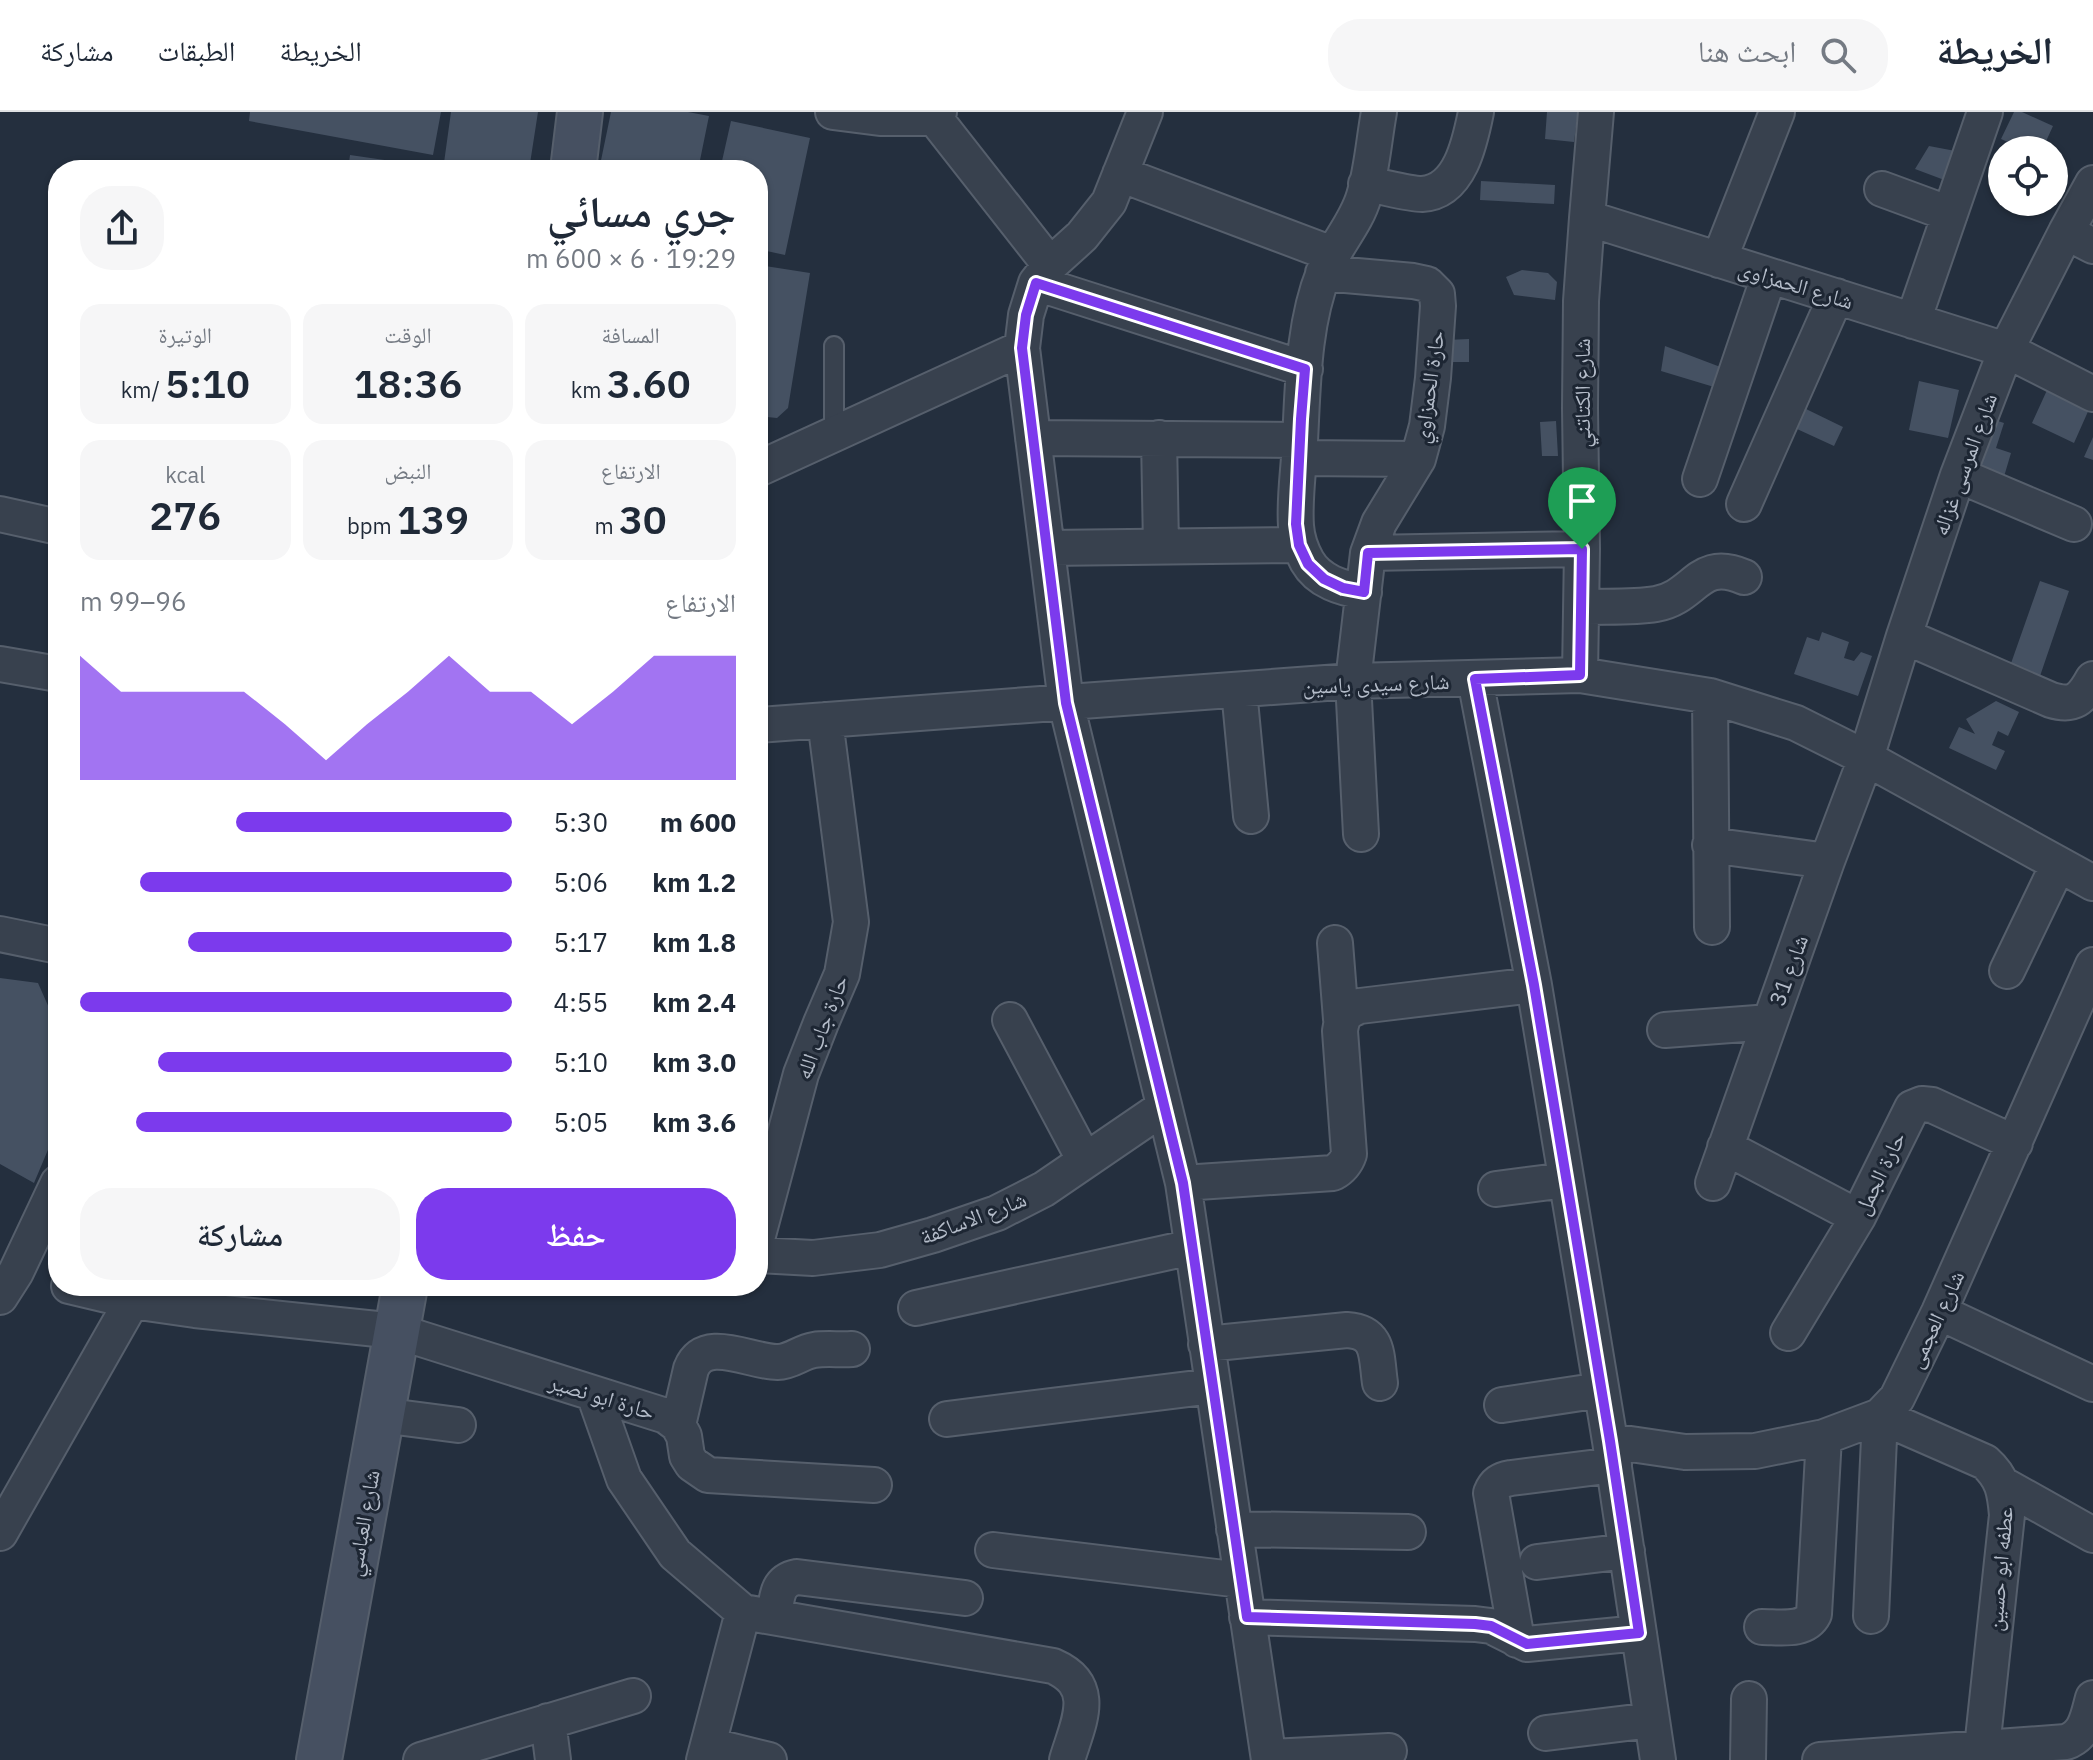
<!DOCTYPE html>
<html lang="ar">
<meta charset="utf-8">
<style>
body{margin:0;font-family:"IBM Plex Sans","Noto Naskh Arabic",sans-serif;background:#f6f6f7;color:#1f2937;direction:rtl;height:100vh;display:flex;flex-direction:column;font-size:30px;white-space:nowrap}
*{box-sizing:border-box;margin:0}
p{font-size:26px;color:#747a83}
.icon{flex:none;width:44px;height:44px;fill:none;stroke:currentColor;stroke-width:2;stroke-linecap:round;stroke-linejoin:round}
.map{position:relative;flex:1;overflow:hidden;direction:ltr}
.drawer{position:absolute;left:48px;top:48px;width:720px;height:1136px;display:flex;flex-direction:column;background:#fff;border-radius:32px;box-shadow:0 2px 6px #0004;direction:rtl}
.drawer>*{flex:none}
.fabs{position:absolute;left:1988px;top:24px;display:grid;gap:16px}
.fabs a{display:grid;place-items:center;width:80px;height:80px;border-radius:50%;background:#fff;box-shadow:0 2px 6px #0004;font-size:40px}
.pin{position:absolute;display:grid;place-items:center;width:68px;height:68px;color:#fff;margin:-82px -34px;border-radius:50% 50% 50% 0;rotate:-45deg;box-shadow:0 0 8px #0007}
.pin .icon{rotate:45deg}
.round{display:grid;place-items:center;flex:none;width:84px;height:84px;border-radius:32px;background:#f6f6f7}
.summary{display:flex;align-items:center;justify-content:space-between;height:136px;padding:0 32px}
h1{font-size:44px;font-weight:600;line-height:60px}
.metrics{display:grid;grid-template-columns:repeat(3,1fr);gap:12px;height:136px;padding:8px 32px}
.metrics div{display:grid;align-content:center;border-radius:20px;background:#f6f6f7;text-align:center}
.metrics b{font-size:40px;font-weight:600}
.metrics small{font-size:22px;font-weight:400}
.metrics p{font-size:22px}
.chart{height:224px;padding:16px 32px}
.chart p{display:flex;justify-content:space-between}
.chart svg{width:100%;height:144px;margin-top:8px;fill:#7c3aed;opacity:.7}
.cta{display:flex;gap:16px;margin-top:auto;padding:16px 32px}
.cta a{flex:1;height:92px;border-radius:32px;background:#7c3aed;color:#fff;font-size:32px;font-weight:600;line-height:92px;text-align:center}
.cta a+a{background:#f6f6f7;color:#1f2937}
ul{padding:0 32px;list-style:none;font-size:26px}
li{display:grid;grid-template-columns:128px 96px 1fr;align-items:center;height:60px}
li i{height:20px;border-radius:10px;background:#7c3aed}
header{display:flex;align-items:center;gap:48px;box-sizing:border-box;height:112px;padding:0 40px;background:#fff;border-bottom:2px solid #e0e1e3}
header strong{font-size:38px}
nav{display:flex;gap:44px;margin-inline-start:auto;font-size:28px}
.search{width:560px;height:72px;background:#f6f6f7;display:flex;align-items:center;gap:20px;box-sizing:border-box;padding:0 28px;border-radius:32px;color:#747a83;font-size:30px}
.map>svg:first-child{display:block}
</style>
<header>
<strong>الخريطة</strong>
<div class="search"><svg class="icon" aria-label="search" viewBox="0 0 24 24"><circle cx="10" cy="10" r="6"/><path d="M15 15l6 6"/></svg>ابحث هنا</div>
<nav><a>الخريطة</a><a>الطبقات</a><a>مشاركة</a></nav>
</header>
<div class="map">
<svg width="2093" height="1648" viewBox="0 0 2093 1648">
<rect width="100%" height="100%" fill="#242f3e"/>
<path fill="#455162" d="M250,0h191l-8,43 -184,-34z
M451,0h87l-9,58h-86z
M611,0h77l21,4 -11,54h-99z
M1547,0h31l-4,30 -29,-3z
M2014,0h8l31,14 -11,24h-16l-25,-11z
M731,9l79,17 -25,117 -27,-6v-79h-38z
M1929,34l37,7 -11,31 -40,-15z
M350,43l83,12 -1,3h-84z
M1481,69l74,4 -1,19 -74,-4z
M758,153l52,8 -22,135 -11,10 -19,-2z
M1522,158l26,3 9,9 -2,18 -41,-5 -8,-18z
M1469,227v23h-23v-22z
M1665,234l66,25 -7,19 -63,-19z
M1919,269l40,9 -11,48 -39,-8z
M2048,276l42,19 -16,36 -42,-20z
M1806,297l37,18 -9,19 -37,-17z
M1986,305l18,6 -8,25 15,5 -8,27 -33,-11z
M1556,309l2,35h-16l-2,-34z
M2093,325v23l-9,-3z
M2040,469l29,10 -30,88 -30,-10z
M1822,520l27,10 -5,16 10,3 7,-9 11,4 -14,40 -64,-22 13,-37 12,4z
M1996,589l23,11 -11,24 -10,-5 -6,14 13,6 -9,19 -47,-22 10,-21 16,7 -9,-15z
M0,866l38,5 20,45v98l-24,57 -34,-19z"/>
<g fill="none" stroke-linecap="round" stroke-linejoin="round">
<defs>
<path id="lane" d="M834,322v-88"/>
<path id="street" d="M833,0l47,6h55l4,-6
M930,0l120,153
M1145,0l-36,90 -27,34 -32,29 -14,18 -10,32 -4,33 44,355 117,480 86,577
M1120,62l212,80
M1366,72c15,2 42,10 56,10 38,-2 48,-52 54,-82
M1882,77l68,25
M1587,106l419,132 87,44
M2066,120l27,14
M1719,148l58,-148
M1323,161l90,8 14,3 10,10 1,12 -5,72 -6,48 -9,33 -39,64 -11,30 -15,128 8,153
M1036,171l269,86
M1913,209l72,-209
M1033,326l267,2
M1159,326l2,108
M1299,346l119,1
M758,357l264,-121
M1958,363l116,49
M1700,367l69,-203
M1744,392l92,-208
M0,402l58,13
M1047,436l252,-3
M1368,441l214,-4
M1364,480c-22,-4 -45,-10 -57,-31 -6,-11 -10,-22 -11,-35 -2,-28 3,-57 4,-85 3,-56 3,-117 24,-169 11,-27 32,-48 40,-76 8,-26 10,-57 15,-84
M1582,495c24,-1 50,1 74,-3 40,-7 42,-47 88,-27
M1904,524l147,64c23,7 31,-1 42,-21
M0,552l58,10
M1580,563l2,-126 -2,-141 1,-107 6,-83 9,-106
M1475,567l59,306 76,456 48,319
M1239,578l12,126
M1710,584l2,231
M758,613l595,-44 227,-6 130,21 86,27 70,35 227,125
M1710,733l117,16
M0,822l58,12
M1335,831l6,76
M2007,859l51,-106
M1010,908l75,141
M1665,918l105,-8
M1725,1035l133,70
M1183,1071l150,-10c9,-5 13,-10 16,-19l-9,-123c2,-15 6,-20 20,-25l174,-21
M1713,1071l114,-322 39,-103 38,-122 54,-161 48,-125 60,-118 27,-49
M1496,1077l70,-9
M758,1123l43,-161 20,-51 21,-49 9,-52 -26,-202
M758,1143l55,3 67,-8 53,-15 64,-22 47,-24 120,-82
M69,1174l63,15 63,9 201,21 270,85 12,9 6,11 3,20 5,8 16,11 166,10
M0,1185l16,-25 42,-89
M916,1196l276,-61
M1939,1200l154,72
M1788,1221l70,-116 54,-109 10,-4 10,1 83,38
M1206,1232l141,-14c33,2 29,26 33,53
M594,1282l30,85 51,75 68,58
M1502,1293l99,-15
M381,1303l77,10
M947,1307l266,-33
M678,1313l13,-56c14,-35 61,-6 87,-7 13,0 23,-10 36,-12 12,-2 26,0 38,-1
M1610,1329l75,11 70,-1 69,-14 56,-21 17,-18 42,-86 154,-347
M2002,1372l91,51
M1234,1417l174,3
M0,1421l132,-232
M993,1438l248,30
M1537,1450l90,-11
M743,1500l310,54c46,20 25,57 14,94
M1871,1504l9,-200 105,46c18,16 20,30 22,53l-25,233
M774,1505c3,-19 2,-36 23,-40l168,21
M1247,1505l228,7 16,2 36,18 112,-11
M1762,1515c18,0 43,5 52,-13l10,-177
M1517,1528l-26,-147c4,-10 9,-13 20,-15l103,-13
M548,1609l5,39
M1546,1621l106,-13
M708,1633l61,15
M1269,1645l120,-6
M421,1648l212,-64
M704,1648l39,-148
M1748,1648l1,-61
M1820,1648l246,-18c20,-7 22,-26 27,-44"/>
<path id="secondary" d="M573,58l7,-58
M319,1648l86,-474"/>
</defs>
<use href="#lane" stroke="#565f6c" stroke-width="22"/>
<use href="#street" stroke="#565f6c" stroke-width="38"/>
<use href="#secondary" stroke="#565f6c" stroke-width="48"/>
<use href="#lane" stroke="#38414e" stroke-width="18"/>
<use href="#street" stroke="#38414e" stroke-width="34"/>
<use href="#secondary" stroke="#465061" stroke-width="44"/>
</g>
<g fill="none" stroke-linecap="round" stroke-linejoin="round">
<defs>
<path id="route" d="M1036,171l269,86 -4,50 -5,105 3,21 9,19 16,15 19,9 21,4 4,-39 214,-4 -2,126 -105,4 59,306 76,456 29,192 -112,11 -36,-18 -16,-2 -228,-7 -64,-434 -117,-480 -44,-355 4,-33z"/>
</defs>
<use href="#route" stroke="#fff" stroke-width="16"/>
<use href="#route" stroke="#7c3aed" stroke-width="10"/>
</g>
<g text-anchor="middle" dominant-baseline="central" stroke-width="6" stroke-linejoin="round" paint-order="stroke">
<g font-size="22" fill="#b4bcc9" stroke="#1d2633">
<text transform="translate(1796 172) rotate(17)">شارع الحمزاوى</text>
<text transform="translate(1428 275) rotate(-82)">حارة الحمزاوي</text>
<text transform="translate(1581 281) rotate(-90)">شارع الكتاتني</text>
<text transform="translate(1964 352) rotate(-70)">شارع المرسى غزاله</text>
<text transform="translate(1376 571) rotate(-2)">شارع سيدى ياسين</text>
<text transform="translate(1788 858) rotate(-70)">شارع 31</text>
<text transform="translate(821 915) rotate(-69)">حارة جاب الله</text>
<text transform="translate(1879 1061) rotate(-64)">حارة الجمل</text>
<text transform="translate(973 1105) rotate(-21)">شارع الاساكفة</text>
<text transform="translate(1935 1207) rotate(-65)">شارع العجمى</text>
<text transform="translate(602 1284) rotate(17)">حارة ابو نصير</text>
<text transform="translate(362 1411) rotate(-80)">شارع العباسي</text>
<text transform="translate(1999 1457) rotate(-85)">عطفه ابو حسين</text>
</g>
</g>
</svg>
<div class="fabs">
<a><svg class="icon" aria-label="locate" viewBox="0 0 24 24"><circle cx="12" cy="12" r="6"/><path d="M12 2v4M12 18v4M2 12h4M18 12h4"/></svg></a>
</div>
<div class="pin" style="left:1582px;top:437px;background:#1e9e55"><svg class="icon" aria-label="arrive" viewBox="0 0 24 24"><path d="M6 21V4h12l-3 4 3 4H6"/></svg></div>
<section class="drawer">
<div class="summary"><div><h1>جري مسائي</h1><p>19:29 · 6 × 600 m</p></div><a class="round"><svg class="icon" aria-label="share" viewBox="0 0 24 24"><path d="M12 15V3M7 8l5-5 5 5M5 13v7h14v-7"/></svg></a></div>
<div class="metrics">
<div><p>المسافة</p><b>3.60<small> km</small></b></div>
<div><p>الوقت</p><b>18:36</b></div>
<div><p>الوتيرة</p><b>5:10<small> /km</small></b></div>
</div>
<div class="metrics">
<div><p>الارتفاع</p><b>30<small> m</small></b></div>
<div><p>النبض</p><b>139<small> bpm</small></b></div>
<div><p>kcal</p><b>276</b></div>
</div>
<div class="chart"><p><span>الارتفاع</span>96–99 m</p>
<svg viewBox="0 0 160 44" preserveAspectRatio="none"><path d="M0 44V6L10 17L20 17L30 17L40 17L50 27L60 38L70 27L80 17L90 6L100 17L110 17L120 27L130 17L140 6L150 6L160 6V44z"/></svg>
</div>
<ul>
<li><b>600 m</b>5:30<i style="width:64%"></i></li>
<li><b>1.2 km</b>5:06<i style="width:86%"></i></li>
<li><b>1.8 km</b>5:17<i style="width:75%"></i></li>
<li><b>2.4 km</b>4:55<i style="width:100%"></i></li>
<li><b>3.0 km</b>5:10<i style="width:82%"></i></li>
<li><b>3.6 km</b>5:05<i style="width:87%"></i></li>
</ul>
<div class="cta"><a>حفظ</a><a>مشاركة</a></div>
</section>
</div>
